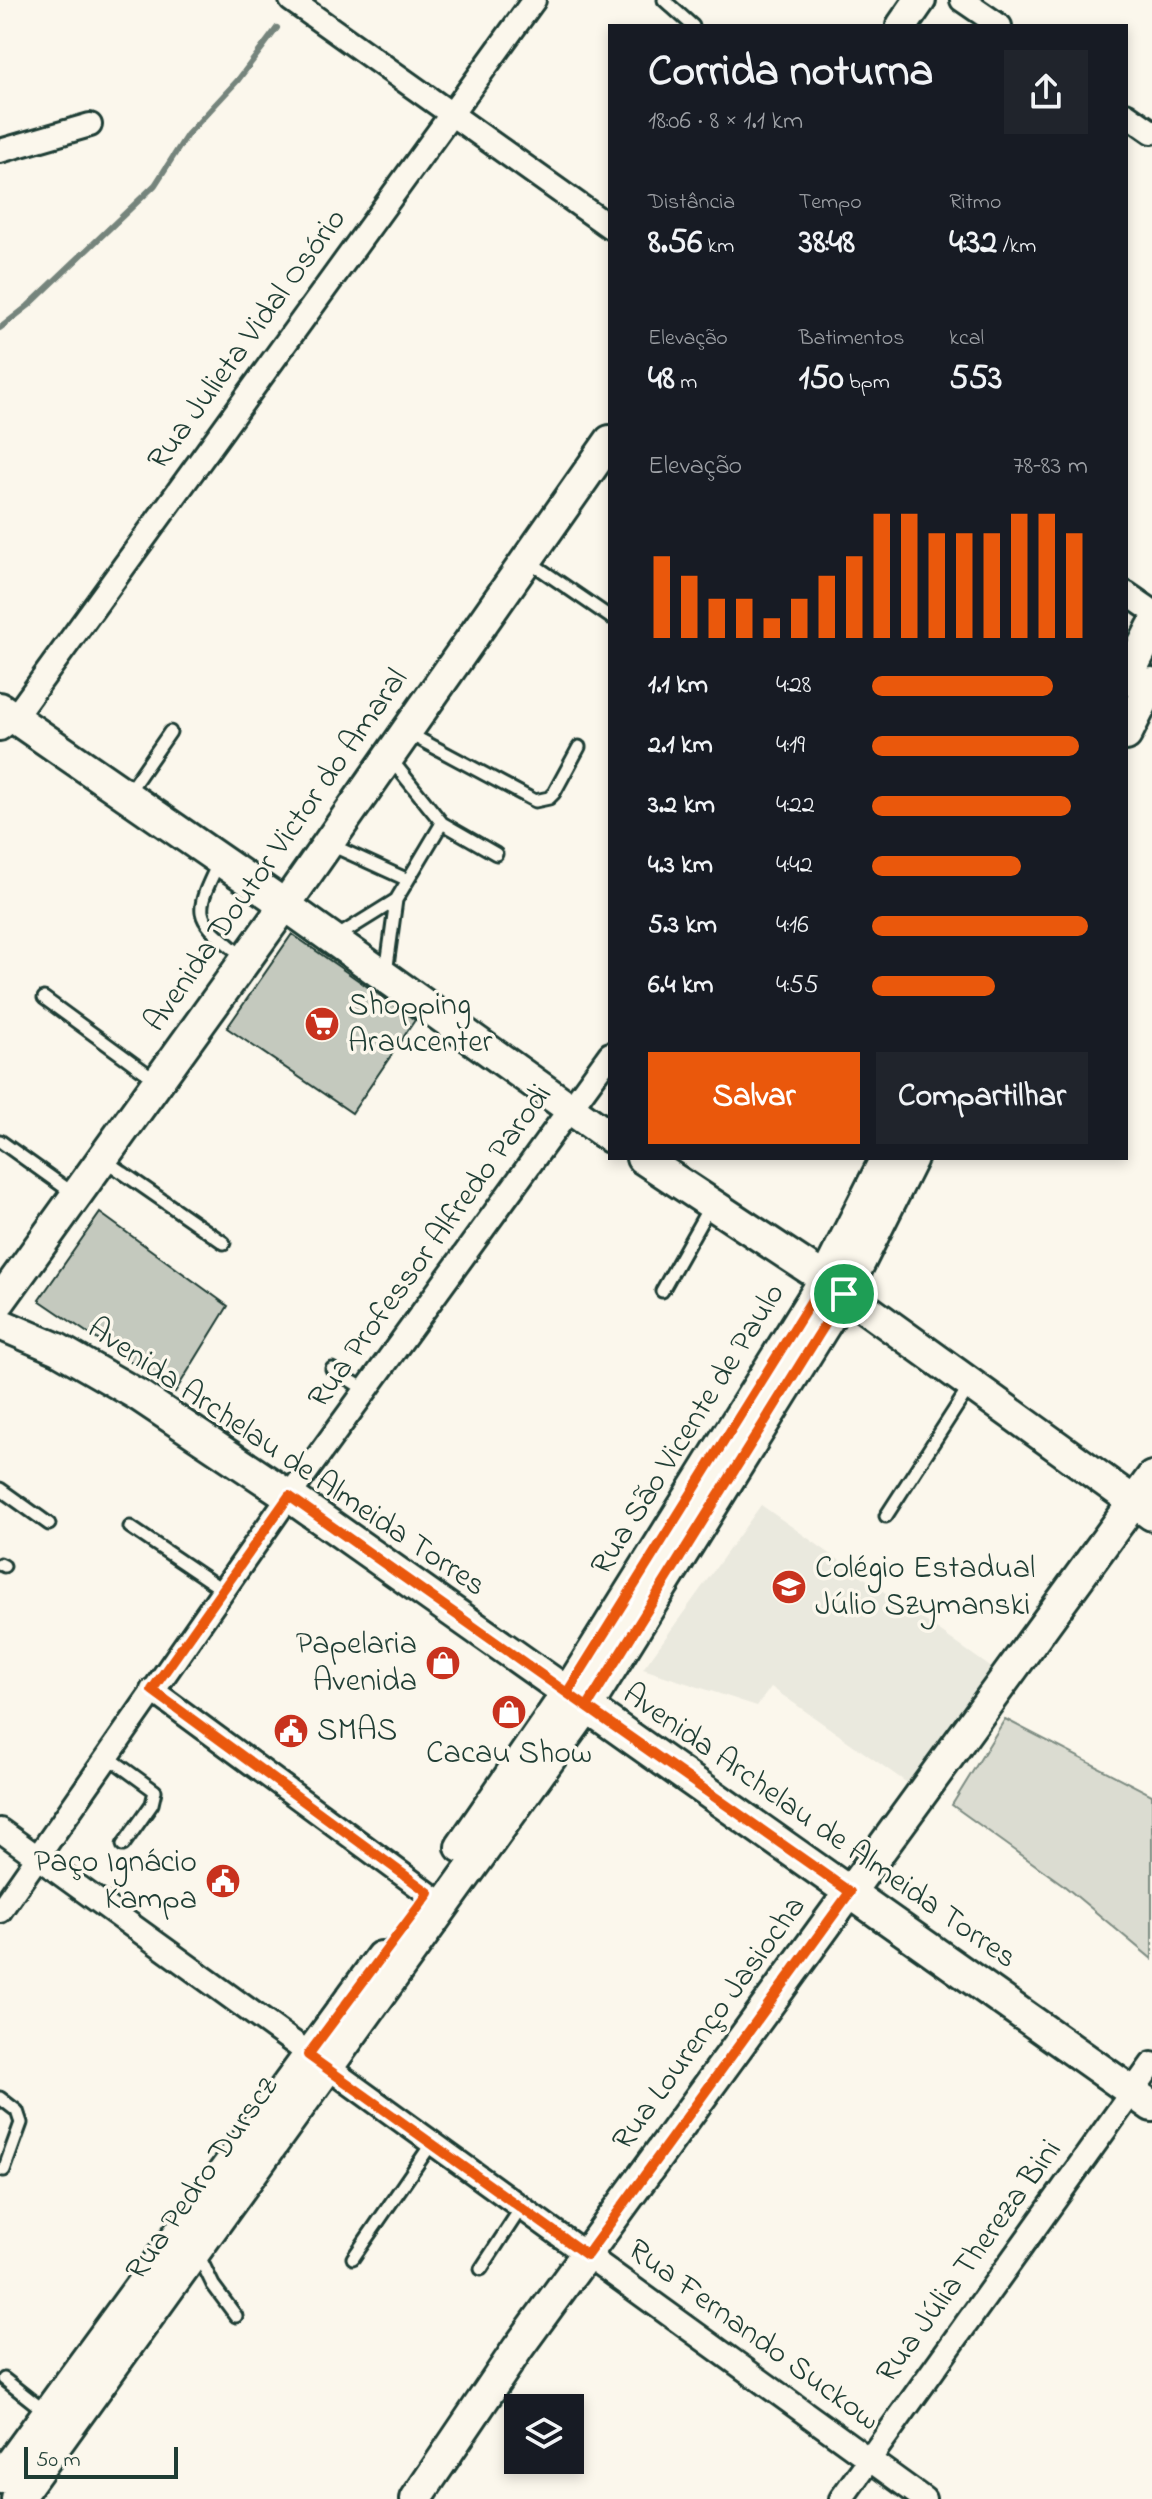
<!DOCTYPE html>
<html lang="pt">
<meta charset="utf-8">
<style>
body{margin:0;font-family:"Indie Flower",sans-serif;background:#20242c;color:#f1f3f6;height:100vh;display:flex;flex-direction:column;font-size:30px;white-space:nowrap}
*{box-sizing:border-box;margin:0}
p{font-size:26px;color:#9ea1a6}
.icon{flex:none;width:44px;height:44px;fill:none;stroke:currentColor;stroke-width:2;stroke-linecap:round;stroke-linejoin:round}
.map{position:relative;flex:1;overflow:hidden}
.sheet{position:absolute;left:608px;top:24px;width:520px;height:1136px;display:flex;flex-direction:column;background:#171b24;border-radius:0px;box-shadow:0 4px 12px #0003}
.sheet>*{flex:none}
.controls{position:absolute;left:504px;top:2394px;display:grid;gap:16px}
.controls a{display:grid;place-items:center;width:80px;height:80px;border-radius:0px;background:#171b24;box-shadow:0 4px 12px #0003;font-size:40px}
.scale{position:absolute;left:24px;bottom:20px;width:154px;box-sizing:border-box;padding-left:8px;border:4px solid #1f3d34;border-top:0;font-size:22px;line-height:28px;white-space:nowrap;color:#1f3d34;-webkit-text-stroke:6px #fbf7ec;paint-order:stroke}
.pin{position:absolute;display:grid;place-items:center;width:68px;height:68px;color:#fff;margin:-34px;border:4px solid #fff;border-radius:50%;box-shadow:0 2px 8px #0007}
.round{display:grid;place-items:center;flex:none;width:84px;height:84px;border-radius:0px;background:#20242c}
.headline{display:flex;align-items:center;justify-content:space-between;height:136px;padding:0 40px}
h1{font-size:44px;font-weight:700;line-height:60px}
.figures{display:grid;grid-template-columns:repeat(3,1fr);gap:12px;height:136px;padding:8px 40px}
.figures div{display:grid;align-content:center}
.figures b{font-size:34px;font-weight:700}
.figures small{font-size:22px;font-weight:400}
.figures p{font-size:22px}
.chart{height:224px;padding:16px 40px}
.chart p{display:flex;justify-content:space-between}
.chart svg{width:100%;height:144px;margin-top:8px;stroke:#ea580c;stroke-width:6}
.action{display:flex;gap:16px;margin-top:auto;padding:16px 40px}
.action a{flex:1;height:92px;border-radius:0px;background:#ea580c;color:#fff;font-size:32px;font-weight:700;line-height:92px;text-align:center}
.action a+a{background:#20242c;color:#f1f3f6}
ul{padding:0 40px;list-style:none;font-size:26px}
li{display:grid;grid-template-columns:128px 96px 1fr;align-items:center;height:60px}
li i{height:20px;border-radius:10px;background:#ea580c}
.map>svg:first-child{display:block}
</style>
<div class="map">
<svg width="1152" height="2499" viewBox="0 0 1152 2499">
<rect width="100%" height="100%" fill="#fbf7ec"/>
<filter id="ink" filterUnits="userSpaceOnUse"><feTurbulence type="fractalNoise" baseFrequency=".0125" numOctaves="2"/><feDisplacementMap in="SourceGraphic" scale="16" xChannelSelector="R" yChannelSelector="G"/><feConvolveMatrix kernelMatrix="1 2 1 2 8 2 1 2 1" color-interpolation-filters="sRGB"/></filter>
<g filter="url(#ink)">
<path fill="#eae9de" d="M761,1505l235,166 -83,116 -142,-100 -14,19 -114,-37z"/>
<path fill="#dbdcd1" stroke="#7d8c82" stroke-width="2" d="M1005,1719l147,76v164l-90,-75 -110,-79z"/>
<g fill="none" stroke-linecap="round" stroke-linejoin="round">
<path stroke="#74847b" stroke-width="6" d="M0,328l28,-22 127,-121 32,-50 51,-55 39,-52"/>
</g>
<path fill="#c4c9be" stroke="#1f3d34" stroke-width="2" d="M292,934l123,86 -63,93 -125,-85z
M100,1213l128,93 -53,86 -136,-92z"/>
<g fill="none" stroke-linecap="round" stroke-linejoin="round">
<defs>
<path id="lane" d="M664,0l29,26
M527,560l83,57
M406,732l129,69 14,-3 5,-5 25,-46
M127,794l43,-62
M442,823l54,31
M329,844l79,36 34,-57 -53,-66
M220,860c-29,59 -25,56 23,97
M335,938l61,-38
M386,973l10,-73 12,-20
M44,998l112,82
M0,1141l74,53
M103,1159l121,84
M662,1291l49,-87
M332,1369l34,21
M0,1489l49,35
M886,1516l84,-130
M130,1527l93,63
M0,1564l4,2
M107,1756l48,35 -3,13 -29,41
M0,2098l17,13 4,12 -17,47
M197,2252l16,33 23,31
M353,2258l79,-115
M481,2269l40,-61
M4,2379l43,34"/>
<path id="street" d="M291,0l319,227
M962,0l38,26
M1126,114l26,18
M0,151l90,-26
M1126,593l26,18
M0,729l14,-11 520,-718
M152,1690l292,215
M0,1830l924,669
M0,1911l289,-415 321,-442
M841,2499l311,-435"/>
<path id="secondary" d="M902,26l18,-26
M1126,680l26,-52
M0,708l285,197 325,232
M1126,735l26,-52
M642,1158l183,121 327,236
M0,1301l285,-396 325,-464
M0,1324l58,25 80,46 151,101 863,610
M461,1847l106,-154 258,-414 61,-121
M0,2478l381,-521
M17,2499l570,-792 257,-413 68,-136
M416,2499l102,-151 634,-871"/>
</defs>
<use href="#lane" stroke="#1f3d34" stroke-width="17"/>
<use href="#street" stroke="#1f3d34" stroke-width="28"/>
<use href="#secondary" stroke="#1f3d34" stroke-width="36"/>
<use href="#lane" stroke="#fbf7ec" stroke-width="11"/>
<use href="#street" stroke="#fbf7ec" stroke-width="22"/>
<use href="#secondary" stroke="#fbf7ec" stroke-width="30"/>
</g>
</g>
<g fill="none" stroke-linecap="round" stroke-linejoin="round" filter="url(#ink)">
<defs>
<path id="route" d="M844,1294l-257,413 -20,-14 -278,-197 -137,194 277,203 -121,162 279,200 263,-363 -283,-199 258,-414 19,15"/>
</defs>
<use href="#route" stroke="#fff" stroke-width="16"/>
<use href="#route" stroke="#ea580c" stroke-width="10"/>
</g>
<defs>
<symbol id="supermarket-disc" viewBox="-11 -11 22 22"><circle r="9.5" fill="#c8321e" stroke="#fbf7ec"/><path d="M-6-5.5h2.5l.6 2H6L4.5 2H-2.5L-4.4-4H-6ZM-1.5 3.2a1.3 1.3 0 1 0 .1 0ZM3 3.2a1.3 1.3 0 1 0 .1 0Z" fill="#fff"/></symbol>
<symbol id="university-disc" viewBox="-11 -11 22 22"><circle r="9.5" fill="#c8321e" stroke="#fbf7ec"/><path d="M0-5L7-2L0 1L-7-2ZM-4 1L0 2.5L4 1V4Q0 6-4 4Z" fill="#fff"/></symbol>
<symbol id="shop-disc" viewBox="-11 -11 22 22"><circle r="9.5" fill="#c8321e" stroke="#fbf7ec"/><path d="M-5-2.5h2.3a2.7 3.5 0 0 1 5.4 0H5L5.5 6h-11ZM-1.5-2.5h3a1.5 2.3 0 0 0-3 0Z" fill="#fff"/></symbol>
<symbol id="civic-disc" viewBox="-11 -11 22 22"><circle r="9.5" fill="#c8321e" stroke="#fbf7ec"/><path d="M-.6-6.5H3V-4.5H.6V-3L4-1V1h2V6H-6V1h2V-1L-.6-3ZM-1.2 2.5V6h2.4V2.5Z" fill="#fff"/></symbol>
</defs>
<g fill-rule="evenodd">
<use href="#supermarket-disc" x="302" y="1004" width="40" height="40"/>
<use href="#university-disc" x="769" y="1567" width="40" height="40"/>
<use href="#shop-disc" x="423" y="1643" width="40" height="40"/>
<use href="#shop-disc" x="489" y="1692" width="40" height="40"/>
<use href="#civic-disc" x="271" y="1711" width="40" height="40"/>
<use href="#civic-disc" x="203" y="1861" width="40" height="40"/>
</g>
<g text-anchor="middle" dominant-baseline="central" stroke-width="7" stroke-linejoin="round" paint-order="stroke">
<g font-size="32" fill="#1f3d34" stroke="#fbf7ec">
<text transform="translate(248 340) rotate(-54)">Rua Julieta Vidal Osório</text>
<text transform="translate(277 851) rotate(-55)">Avenida Doutor Victor do Amaral</text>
<text transform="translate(431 1247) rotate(-54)">Rua Professor Alfredo Parodi</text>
<text transform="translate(689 1430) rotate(-58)">Rua São Vicente de Paulo</text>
<text transform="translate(286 1458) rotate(34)">Avenida Archelau de Almeida Torres</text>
<text transform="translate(819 1827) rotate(35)">Avenida Archelau de Almeida Torres</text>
<text transform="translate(710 2024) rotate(-54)">Rua Lourenço Jasiocha</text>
<text transform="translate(203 2179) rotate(-55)">Rua Pedro Durscz</text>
<text transform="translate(970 2262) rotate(-54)">Rua Júlia Thereza Bini</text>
<text transform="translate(753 2336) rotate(36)">Rua Fernando Suckow</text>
</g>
<g font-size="32" fill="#1f3d34" stroke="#fbf7ec" text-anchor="start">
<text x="348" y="1006">Shopping<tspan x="348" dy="37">Araucenter</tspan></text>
<text x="815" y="1569">Colégio Estadual<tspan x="815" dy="37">Júlio Szymanski</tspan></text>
<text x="417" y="1645" text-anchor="end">Papelaria<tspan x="417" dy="37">Avenida</tspan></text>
<text x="317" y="1731">SMAS</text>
<text x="509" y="1754" text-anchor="middle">Cacau Show</text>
<text x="197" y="1863" text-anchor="end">Paço Ignácio<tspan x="197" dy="37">Kampa</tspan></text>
</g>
</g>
</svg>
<div class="controls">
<a><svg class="icon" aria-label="layers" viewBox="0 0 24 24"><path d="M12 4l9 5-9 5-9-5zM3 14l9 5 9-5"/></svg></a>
</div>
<div class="scale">50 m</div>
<div class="pin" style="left:844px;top:1294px;background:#1e9e55"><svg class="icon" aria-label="arrive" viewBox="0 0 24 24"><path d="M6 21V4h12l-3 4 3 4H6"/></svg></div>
<section class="sheet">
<div class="headline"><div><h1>Corrida noturna</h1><p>18:06 · 8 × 1.1 km</p></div><a class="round"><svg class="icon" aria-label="share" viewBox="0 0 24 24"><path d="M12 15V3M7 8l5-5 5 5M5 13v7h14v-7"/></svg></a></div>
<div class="figures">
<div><p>Distância</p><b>8.56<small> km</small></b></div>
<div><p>Tempo</p><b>38:48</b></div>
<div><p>Ritmo</p><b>4:32<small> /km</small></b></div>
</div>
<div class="figures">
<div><p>Elevação</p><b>48<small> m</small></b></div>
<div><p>Batimentos</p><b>150<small> bpm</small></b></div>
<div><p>kcal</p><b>553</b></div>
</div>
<div class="chart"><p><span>Elevação</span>78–83 m</p>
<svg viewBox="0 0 160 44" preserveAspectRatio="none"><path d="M5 44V19M15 44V25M25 44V32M35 44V32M45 44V38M55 44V32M65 44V25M75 44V19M85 44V6M95 44V6M105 44V12M115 44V12M125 44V12M135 44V6M145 44V6M155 44V12"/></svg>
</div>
<ul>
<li><b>1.1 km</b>4:28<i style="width:84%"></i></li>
<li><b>2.1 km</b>4:19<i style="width:96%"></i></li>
<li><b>3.2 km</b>4:22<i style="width:92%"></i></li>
<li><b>4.3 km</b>4:42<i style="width:69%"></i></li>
<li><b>5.3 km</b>4:16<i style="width:100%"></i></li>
<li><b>6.4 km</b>4:55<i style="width:57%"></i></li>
</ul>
<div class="action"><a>Salvar</a><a>Compartilhar</a></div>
</section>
</div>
